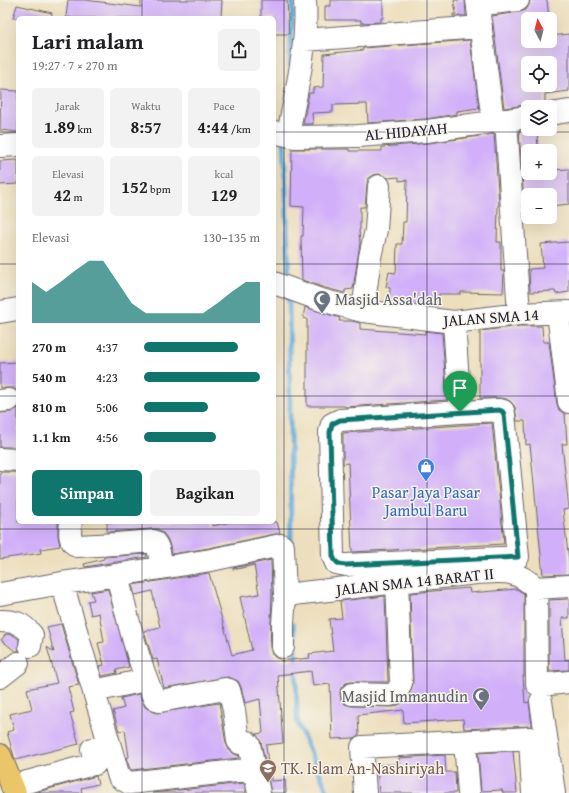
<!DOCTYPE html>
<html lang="id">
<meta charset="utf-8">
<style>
body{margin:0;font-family:"Gentium Book Plus",serif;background:#f2f2f2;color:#202124;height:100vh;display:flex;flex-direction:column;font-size:15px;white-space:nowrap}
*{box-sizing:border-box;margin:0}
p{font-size:13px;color:#757577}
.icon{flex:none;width:22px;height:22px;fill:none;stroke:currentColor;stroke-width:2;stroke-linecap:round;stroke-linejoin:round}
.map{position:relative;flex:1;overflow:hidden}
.panel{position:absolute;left:16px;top:16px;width:260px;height:508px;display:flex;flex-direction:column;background:#fff;border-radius:6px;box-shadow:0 4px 16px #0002}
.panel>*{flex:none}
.needle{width:26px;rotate:353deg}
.fabs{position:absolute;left:521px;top:12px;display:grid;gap:8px}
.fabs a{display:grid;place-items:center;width:36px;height:36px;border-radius:6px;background:#fff;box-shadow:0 4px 16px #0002;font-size:20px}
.pin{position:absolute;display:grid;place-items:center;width:34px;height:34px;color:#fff;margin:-41px -17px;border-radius:50% 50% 50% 0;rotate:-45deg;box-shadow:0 0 4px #0007}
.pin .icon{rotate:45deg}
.round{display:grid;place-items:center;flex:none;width:42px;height:42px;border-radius:6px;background:#f2f2f2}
.headline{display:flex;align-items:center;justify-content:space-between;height:68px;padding:0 16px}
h1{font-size:22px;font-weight:800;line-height:30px}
.metrics{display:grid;grid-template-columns:repeat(3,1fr);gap:6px;height:68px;padding:4px 16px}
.metrics div{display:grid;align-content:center;border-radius:6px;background:#f2f2f2;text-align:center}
.metrics b{font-size:17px;font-weight:800}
.metrics small{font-size:11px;font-weight:400}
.metrics p{font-size:11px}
.chart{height:112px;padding:8px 16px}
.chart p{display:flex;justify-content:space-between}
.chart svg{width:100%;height:72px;margin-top:4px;fill:#0f766e;opacity:.7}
.button{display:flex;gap:8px;margin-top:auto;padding:8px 16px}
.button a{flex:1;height:46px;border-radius:6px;background:#0f766e;color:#fff;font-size:16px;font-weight:800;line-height:46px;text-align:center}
.button a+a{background:#f2f2f2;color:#202124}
ul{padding:0 16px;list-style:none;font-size:13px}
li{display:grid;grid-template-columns:64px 48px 1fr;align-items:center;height:30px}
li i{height:10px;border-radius:5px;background:#0f766e}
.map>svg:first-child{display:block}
</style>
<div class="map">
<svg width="569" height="793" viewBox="0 0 569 793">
<rect width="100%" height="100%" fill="#f7f3e8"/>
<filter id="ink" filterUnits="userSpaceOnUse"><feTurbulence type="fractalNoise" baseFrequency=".025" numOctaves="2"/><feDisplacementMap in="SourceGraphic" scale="8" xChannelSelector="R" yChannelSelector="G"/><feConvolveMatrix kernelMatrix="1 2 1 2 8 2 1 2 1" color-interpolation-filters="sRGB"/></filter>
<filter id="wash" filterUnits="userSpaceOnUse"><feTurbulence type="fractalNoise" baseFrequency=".012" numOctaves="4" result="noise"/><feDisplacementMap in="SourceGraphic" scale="16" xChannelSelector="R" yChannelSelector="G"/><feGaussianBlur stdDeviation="0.9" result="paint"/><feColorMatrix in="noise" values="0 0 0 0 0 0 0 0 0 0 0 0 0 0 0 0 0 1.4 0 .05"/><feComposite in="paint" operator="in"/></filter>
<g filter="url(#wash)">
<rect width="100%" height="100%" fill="#eddfbd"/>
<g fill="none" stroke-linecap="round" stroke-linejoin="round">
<path stroke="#64abda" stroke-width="5" d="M290,65l3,-65
M284,139l5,144
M289,295l2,250
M293,625l3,34 1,62 31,72"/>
</g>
<g id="blocks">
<path fill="#d1b0f9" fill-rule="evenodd" d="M68,0h17l56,7v-7h81l-1,18h-147l-8,-1z
M261,0h26l2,34h-15v-16h-13z
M331,0h52v18h-2v4l-20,1v-3h-36v-14h6z
M454,0h11l1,16h-13v-2h3z
M530,0h17l2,19h-21v22h22v-12l1,7 18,-2v57l-24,3v9l-3,2h-16l-22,3 -12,-92 28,-4 6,-2 3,-5zM528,63h22v22h-22z
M17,5l35,8 -1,5h-38z
M470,40l9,68 -22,3v3l-31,5 -58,4 -1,-19 -34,1v7l-21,1 1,11h-10l6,-31h4v-5l10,-1 1,-33 39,-4v-2z
M1,90l17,1v41l-18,-2z
M531,129h6l1,22h-10v22h22v-3l19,-1v35l-19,2v-11h-22v9h-4l-5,-73z
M494,134l5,71h-1l-1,37h4v29h3l-1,22 -42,-1v2h-22l-2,13 -48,-5 1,-14 -4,-1 3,-15 7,1 1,-29h5l1,-22h3l1,-42 -8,1v-4l-11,1 -9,-4 -6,1 -5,4 -1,6 -2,22h-5v23h-1l1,13 -7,46 -8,1v3l-20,-5 -23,-8 -1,-44h2l1,-29 -13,-1 1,-57h57v2h33v-4l47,-4z
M18,160v24l-18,1v-24z
M569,242v50l-13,2 -1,-3 -25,1 -1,-23 14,-1 -2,-24z
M305,307l35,11 -1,3h13l8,2v6l65,5v-3l17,2 5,67 -102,7v-1h-38v-87l-4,-1z
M520,326h22l1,16h6l8,62 2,6 6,4 2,30h-5l7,65 -6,1 6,52v12l-26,1 -13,-131 -4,1 -1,-24h-8l-2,-14 -4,-5 -5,-3 -7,-1h-19v-67z
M18,362v30l-4,-4h-14v-25z
M18,408v39h-18v-34l11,-1z
M492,423l12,121 -152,8 -4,-89 -5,1v-31z
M0,472h18v50h40v14l2,10 -20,3 1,4 -41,6z
M107,522h105v4l19,-4h46l3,11 -71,15 -37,6 -4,-14 -4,-6 -6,-5h-6l-45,3z
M147,554v3l-62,10 -1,-3 20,-5v-2z
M271,560l1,35 -2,52 2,7 4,4 4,1 1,2 29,-3 -1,-4 24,-3 -4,-32 13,-1 -2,-17 45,-5 3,85v1h-36l-6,1 -5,5 -1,5 1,7 4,4 7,2 42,1 10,-5 6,-9 3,-10 -3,-90 59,-5 1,5 47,-4 7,5v82h-1l2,27 4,-1 3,24 -68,3 -1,-10 -59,4 -1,-13 -45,5 1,20 -5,3 -22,1 -2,-55 -17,2 -2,-15 -33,4 5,68 -17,2 3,29 2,-1v8l14,-1 1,13h-15l-10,-51 -5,-8 7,-1 -3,-34 -15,4 -4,-16 -3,-6 -10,-4 -64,11 -7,-29 -4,1 -9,-29 16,-4 -8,-36 -17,4 -3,-10 77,-12 23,82 20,-5 -12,-53 19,-3 -5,-29 -21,5v-2z
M108,589l21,78 -13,3 1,3 -15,3 -3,-10 5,-1 -6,-22 6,-1 -5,-29 -8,2 -3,-14 6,-1 -3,-8z
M569,599v19h-7l3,42 4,-1v11l-20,1v-71z
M61,624l18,61 -11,2 6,25 -4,1 9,31 -64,16 -8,-28 7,-2 -4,-16 22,-5 -5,-20 30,-6 -10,-36 7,5 -7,-25z
M6,634l7,1 6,4v12h-4l-14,-11z
M139,694l6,13 8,5 4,1 62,-10 7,40 3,7 7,5h3v3l-107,12 -2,-1 -4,-11 3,-1 -4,-27 -6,1 -6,-20 11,-3 -3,-10z
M513,751l4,42h-14l-1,-3 -21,1 -3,-38z
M445,755l1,17h9l1,21h-77l-2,-28 22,-1v-6z
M96,776l2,8 -17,4 1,5h-48z
M244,783l2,10h-94z"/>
</g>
</g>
<g filter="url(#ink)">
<use href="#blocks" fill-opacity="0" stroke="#696468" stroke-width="1"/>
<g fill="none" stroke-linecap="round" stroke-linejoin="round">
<defs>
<path id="minor" d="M477,0l16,121
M477,0l7,4 34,-4
M304,40l177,-13
M550,114l19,-3
M506,120l13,194
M274,132l21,5 63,-1 69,-5 101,-14
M288,135c8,-45 20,-89 17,-135
M0,146l18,-1
M274,283l47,17 42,11 91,11 65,-8 50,-2
M363,311l7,-54 6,-27 3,-44
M0,312l18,-3
M558,313l11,89
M454,322l6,90 39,-2 4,1 1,3 14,143 -172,8 -10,-2 -3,-7 -3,-124 2,-8 8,-4 120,-8
M0,401l9,-1
M0,459l18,1
M71,522c-1,10 -3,18 6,24l39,-2 37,-3c7,5 7,19 8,27
M117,575c10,41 20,84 37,123l2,2 4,1 65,-12 4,1 5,20 4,31 2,2 7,-1 2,2 10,49
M62,583l57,194 10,6 125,-14
M536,588l33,-2
M0,594l62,-11 29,-4 120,-19 70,-15 2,2 2,48 -2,29v23
M285,595l191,-22c28,-1 38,-5 60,15l1,96 3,1 29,-3
M0,621c16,0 22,2 32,14l-2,11
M0,677l18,-14
M94,691l52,-11
M352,694l38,1c7,-2 9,-6 11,-12l-4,-102
M541,701l13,92
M465,742l4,51
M12,786l82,-22h1l-3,-15 17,-3
M365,793l-3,-46 168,-9 3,55"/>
<path id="major" d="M0,755l15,38"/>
</defs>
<use href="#minor" stroke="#696468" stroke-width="24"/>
<use href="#major" stroke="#696468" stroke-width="24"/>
<use href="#minor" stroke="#fff" stroke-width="22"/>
<use href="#major" stroke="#ebc669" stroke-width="22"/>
</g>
</g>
<g fill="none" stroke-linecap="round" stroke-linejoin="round" filter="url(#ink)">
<defs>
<path id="route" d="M499,410l3,1 2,3 14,143 -172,8c-7,0 -11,-2 -13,-9l-3,-124 2,-8 8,-4z"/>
</defs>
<use href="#route" stroke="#fff" stroke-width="8"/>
<use href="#route" stroke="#0f766e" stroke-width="5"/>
</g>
<path fill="none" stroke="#22223b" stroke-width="1" stroke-opacity="0.55" d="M142,0v18M284,0v793M427,0v793M0,132h18M274,132h295M0,264h18M274,264h295M0,396h18M274,396h295M142,522v271M0,529h569M0,661h569"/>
<defs>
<symbol id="mosque-pin" viewBox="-11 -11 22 30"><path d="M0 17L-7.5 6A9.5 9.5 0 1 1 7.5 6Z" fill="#6b7280" stroke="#f7f3e8"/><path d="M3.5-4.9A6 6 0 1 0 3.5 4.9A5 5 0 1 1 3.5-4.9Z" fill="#fff"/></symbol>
<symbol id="shop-pin" viewBox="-11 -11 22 30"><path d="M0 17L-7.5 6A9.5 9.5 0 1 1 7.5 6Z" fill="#3f7fe0" stroke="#f7f3e8"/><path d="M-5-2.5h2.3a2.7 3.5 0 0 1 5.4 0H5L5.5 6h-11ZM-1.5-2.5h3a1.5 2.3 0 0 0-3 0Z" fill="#fff"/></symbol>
<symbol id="school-pin" viewBox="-11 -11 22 30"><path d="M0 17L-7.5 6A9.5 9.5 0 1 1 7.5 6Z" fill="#8d6e63" stroke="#f7f3e8"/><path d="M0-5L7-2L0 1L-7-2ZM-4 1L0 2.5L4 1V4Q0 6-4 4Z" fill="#fff"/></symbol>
</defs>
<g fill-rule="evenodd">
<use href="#mosque-pin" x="312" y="289" width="20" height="27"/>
<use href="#shop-pin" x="416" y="457" width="20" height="27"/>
<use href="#mosque-pin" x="471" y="686" width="20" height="27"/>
<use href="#school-pin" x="258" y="758" width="20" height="27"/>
</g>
<g text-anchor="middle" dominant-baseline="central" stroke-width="3" stroke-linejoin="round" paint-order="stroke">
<g font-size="16" fill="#22223b" stroke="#f7f3e8">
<text transform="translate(406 131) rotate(-5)">AL HIDAYAH</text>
<text transform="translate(491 317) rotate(-4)">JALAN SMA 14</text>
<text transform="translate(415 581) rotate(-6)">JALAN SMA 14 BARAT II</text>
</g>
<g font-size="16" fill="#5b616d" stroke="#f7f3e8" text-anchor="start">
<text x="335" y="299">Masjid Assa'dah</text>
<text x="468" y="696" text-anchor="end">Masjid Immanudin</text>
</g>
<g font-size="16" fill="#366cbe" stroke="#f7f3e8">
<text x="426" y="492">Pasar Jaya Pasar<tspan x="426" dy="18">Jambul Baru</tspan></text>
</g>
<g font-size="16" fill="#785e54" stroke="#f7f3e8" text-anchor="start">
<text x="281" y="768">TK. Islam An-Nashiriyah</text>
</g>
</g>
</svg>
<div class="fabs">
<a><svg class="needle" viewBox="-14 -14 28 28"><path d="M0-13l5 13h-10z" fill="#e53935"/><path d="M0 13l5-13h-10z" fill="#757577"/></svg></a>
<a><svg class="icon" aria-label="locate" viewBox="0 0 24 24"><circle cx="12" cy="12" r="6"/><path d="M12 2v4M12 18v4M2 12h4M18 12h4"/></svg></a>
<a><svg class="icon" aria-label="layers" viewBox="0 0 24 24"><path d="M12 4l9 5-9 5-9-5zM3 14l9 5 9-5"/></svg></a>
<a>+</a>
<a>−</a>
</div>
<div class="pin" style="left:460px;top:412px;background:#1e9e55"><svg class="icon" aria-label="arrive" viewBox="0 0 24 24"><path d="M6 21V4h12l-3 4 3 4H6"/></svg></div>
<section class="panel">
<div class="headline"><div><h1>Lari malam</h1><p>19:27 · 7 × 270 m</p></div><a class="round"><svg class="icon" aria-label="share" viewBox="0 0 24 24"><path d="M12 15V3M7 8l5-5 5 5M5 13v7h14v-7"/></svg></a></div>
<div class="metrics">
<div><p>Jarak</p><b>1.89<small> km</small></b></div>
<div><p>Waktu</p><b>8:57</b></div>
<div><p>Pace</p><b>4:44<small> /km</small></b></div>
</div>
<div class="metrics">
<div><p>Elevasi</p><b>42<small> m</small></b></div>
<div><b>152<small> bpm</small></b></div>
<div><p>kcal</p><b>129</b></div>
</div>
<div class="chart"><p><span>Elevasi</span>130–135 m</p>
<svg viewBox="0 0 160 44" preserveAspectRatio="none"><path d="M0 44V19L10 25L20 19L30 12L40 6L50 6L60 19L70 32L80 38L90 38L100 38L110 38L120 38L130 32L140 25L150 19L160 19V44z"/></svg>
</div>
<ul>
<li><b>270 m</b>4:37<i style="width:81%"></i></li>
<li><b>540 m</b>4:23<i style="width:100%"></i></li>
<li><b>810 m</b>5:06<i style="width:55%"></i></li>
<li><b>1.1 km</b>4:56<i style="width:62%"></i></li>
</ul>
<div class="button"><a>Simpan</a><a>Bagikan</a></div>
</section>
</div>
